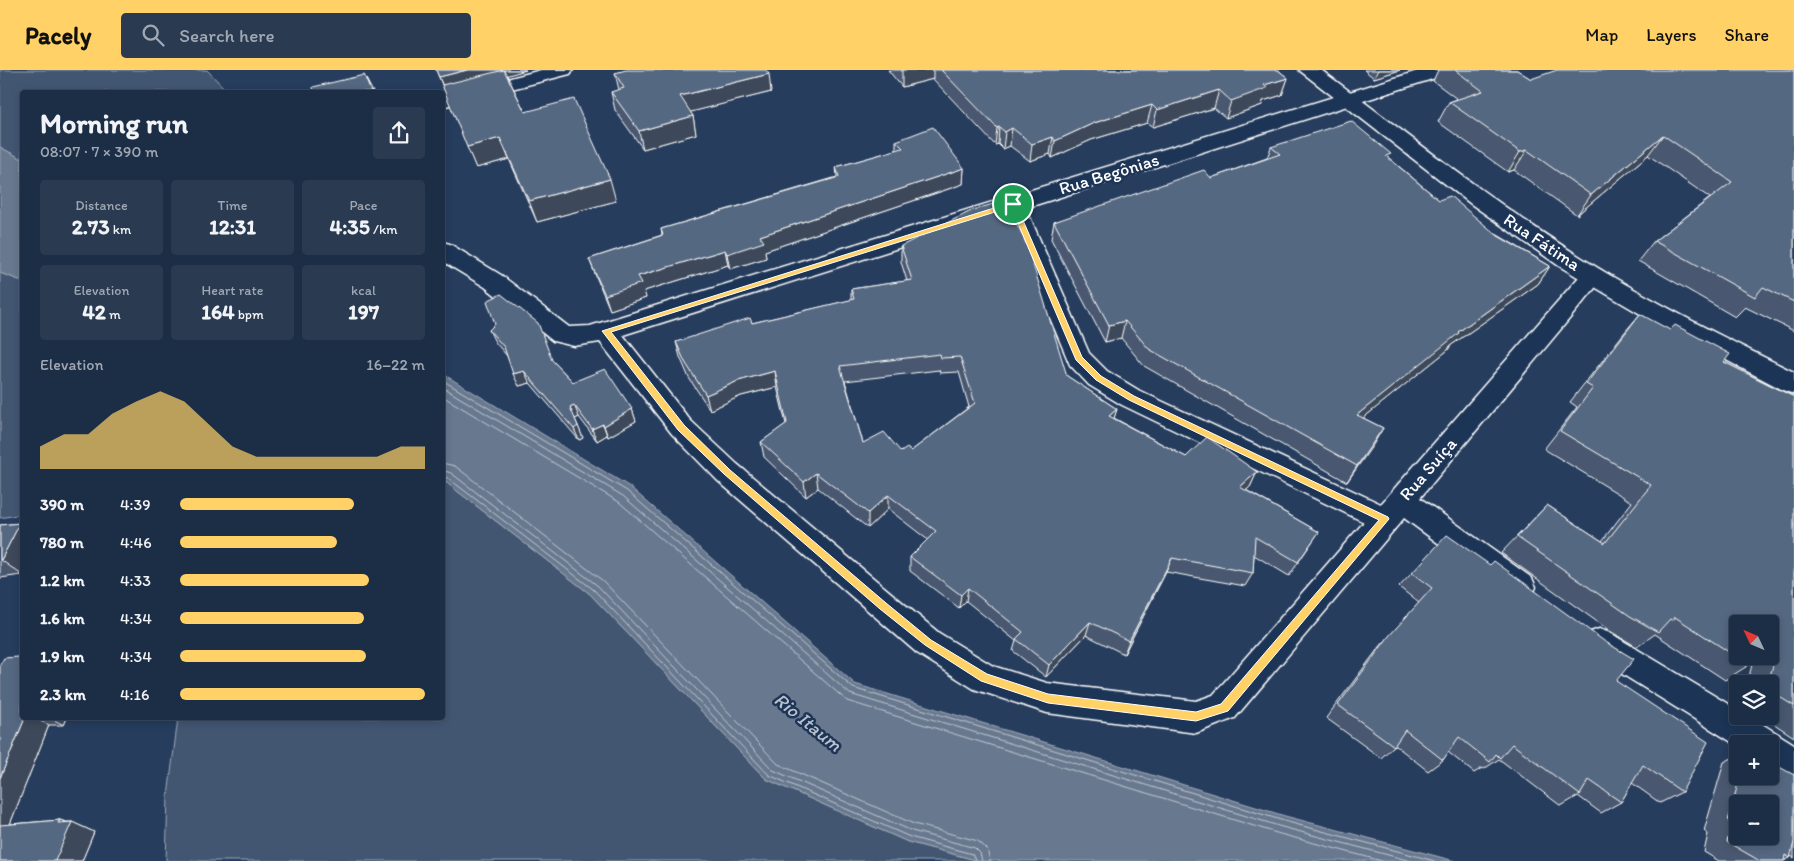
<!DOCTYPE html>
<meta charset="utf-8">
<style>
body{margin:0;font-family:Itim,sans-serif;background:#293a51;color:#f1f3f6;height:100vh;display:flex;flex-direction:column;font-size:19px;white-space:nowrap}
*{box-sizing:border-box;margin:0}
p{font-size:16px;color:#a0a8b3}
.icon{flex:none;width:28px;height:28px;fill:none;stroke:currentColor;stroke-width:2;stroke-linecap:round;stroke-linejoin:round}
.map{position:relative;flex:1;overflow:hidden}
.details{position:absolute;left:20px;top:20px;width:425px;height:630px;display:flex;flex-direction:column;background:#1c2e46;border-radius:5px;box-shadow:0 2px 8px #0003,0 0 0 1px #3a4a5f}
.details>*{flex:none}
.needle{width:32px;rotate:314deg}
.tools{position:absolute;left:1729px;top:545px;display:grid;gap:10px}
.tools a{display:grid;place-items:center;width:50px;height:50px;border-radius:5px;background:#1c2e46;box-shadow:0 2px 8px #0003,0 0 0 1px #3a4a5f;font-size:25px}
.pin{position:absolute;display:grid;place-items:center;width:42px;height:42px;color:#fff;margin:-21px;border:2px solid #fff;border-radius:50%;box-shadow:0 1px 5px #0007}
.round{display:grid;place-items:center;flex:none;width:52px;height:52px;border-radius:5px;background:#293a51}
.head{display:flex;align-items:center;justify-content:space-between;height:85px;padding:0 20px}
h1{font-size:28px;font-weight:700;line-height:38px}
.stats{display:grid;grid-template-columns:repeat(3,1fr);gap:8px;height:85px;padding:5px 20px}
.stats div{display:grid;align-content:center;border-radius:5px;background:#293a51;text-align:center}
.stats b{font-size:21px;font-weight:700}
.stats small{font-size:14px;font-weight:400}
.stats p{font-size:14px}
.chart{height:140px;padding:10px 20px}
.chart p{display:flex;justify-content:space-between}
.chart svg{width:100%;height:90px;margin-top:5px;fill:#ffd166;opacity:.7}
ul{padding:0 20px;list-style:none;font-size:16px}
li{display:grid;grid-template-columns:80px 60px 1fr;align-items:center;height:38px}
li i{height:12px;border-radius:6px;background:#ffd166}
header{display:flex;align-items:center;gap:30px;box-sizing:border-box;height:70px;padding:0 25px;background:#ffd166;color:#111}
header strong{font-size:24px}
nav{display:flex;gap:28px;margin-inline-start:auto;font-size:18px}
.search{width:350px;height:45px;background:#293a51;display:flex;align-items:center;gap:12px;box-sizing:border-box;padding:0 18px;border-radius:5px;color:#a0a8b3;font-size:19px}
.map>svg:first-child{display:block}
</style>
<header>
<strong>Pacely</strong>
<div class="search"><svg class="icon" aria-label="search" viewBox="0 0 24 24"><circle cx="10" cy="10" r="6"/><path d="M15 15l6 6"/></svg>Search here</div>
<nav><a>Map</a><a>Layers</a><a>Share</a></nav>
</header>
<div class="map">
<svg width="1794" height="791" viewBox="0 0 1794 791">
<rect width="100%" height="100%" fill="#263d5e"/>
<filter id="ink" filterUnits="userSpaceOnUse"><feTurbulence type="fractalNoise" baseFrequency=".02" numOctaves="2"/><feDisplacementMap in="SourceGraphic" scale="10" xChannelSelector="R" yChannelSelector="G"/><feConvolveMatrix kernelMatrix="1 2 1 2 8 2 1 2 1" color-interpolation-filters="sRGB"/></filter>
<g filter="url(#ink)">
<path fill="#425672" stroke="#a0aab8" d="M0,0h207l21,22h-206v67l-22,-12z
M0,203l22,8v233l-22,4z
M443,410l147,114 176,185 142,63 71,19h-813l2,-65 10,-78h264z"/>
<path fill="#67788e" stroke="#a4aebb" d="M0,77l22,12v122l-22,-8z
M443,304l187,113 225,197 430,132 170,45h-476l-71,-19 -142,-63 -176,-185 -147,-114z"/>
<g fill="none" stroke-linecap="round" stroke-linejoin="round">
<path stroke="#c2c9d2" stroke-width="1" d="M442,310l185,111 226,197 431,133 151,40
M442,317l181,109 227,198 432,133 129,34
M442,326l177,106 228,199 433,133 102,27
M442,393l13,3 148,115 175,183 136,60 64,17 9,8 3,12
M442,400l9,3 147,113 175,184 139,61 63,17 5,5 2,8
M442,407l6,1 146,112 175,185 141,62 62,17 4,7"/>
<defs>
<path id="minor" d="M541,0h32l-3,4 -128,33v-11z
M1421,0h30l-3,4 -422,134 63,145 18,18 33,20 241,113 204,-234 8,-2 8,2 4,6 -185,222 112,80 4,9 -4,9 -11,4 -11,-4 -106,-78 -169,200 -39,15 -149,-20 -73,-24 -57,-36 -200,-173 -45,-46 -72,-92 -26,4 -21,-5 -68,-54 -43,-26v-19l8,2 51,31 68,52 21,-1zM1006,144l64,151 19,20 33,20 242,117 -151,173 -17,6 -149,-18 -54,-17 -54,-33 -202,-169 -47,-44 -67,-85z
M1599,559l11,4 128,77v6h11l45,28v35l-24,-13v-22h-32v2l-150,-93 -5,-10 5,-10z"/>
<path id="major" d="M1299,0h22c84,62 165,127 253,183 70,45 145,82 220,119v22l-9,-3 -131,-69 -95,-56 -88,-62z"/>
</defs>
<use href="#minor" stroke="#fff" stroke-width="3"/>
<use href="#major" stroke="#fff" stroke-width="3"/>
<use href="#minor" fill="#1d3557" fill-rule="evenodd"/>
<use href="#major" fill="#1d3557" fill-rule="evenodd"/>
</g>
<path fill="#49596f" stroke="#fff" fill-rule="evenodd" d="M436,0h90l-19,5 18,37 91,89 -79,21 -28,-63 -33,9z
M888,0h390l10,8 -6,17 -19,6 -1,4 -36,13 -12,-10 -61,19 -6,-4 -56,17 -39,18 -2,-4 -20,7 -20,-15 -7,3 -5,-5 -3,1 -62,-66 -31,8z
M1364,0h36l-26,8z
M1438,0h79l14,9 263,-9v261l-49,-24 -10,10 -97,-56 16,-20 56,-43 -62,-43 -71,60 -63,-45 -6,2 -70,-50 11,-20 8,-3 -24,-18z
M615,3l156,19 -81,20 3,4 3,18 -53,15 -28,-39 -4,-18 8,-2z
M896,71l68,27 -1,16 -198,67 1,7 -36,11 -2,-4 -84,26 2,7 -36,12 -15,-36 -6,-15 73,-24 -1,-6 176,-52 -1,-10 60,-17z
M1271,77l118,11 50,42 111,66 -12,18 -88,62 -2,4 -85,68 20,10 -36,54 -203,-116 -23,-28 -16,4 -54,-103 3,-17 157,-44 56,-20z
M901,176l166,130 50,33 -3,9 72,39 71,15 -7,15 -4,3 73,42 -30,44 -35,-21 -1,18 -8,13 -79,-14 -42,82 -38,-19 -40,42 -33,-26 3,-10 -50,-40 -7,7 -49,-37v-14l18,-17 -40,-31 -20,19 -50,-40 -12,9 -42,-40 -3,-15 25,-18 -9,-37 -36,9 -31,14 -21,-32 -9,-21 -4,-15 76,-19 99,-23v-11l56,-8 -6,-19zM939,300l1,3 19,-1 10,35 -58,44 -10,1 -38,-9 -18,-62z
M1640,244l84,48 70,35v340l-32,-21h8v-32h-23l6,-23 -1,-1 -3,5 -24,15 -70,-46 -18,13 -27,-16 -109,-78 46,-48 55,36 30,-39 -88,-53 33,-42 -7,-5 54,-69zM1770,554v32h-32z
M489,260l64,31 20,21 59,27 4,12 -28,16 -1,-2 -10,6 -18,-24 -4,2 8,19 -4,2 -49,-57 -11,3 -12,-30 -12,-14z
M20,453l2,2v50l-22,3v-53z
M1412,503l204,108 66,111 -22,11 -28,-20 -11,19 -20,11 -23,-17 -17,10 -62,-47 -15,10 -2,-1 -8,5 -26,-21 -5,8 -15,11 -33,-26 -14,13 -55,-40 51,-68 42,-47 -20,-16z
M22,648h45l-3,7h-15l-39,99 50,-4 6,2h6l22,10 -12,29h-82z
M1738,685v21h32l24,-1v83l-3,-2 -1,2 -6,3h-65l-15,-9 4,-18 -4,-3 20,-69z"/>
<path fill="#3c485a" stroke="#fff" d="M467,0h59l-80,23 -7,-16z
M902,0h31v9l-31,8z
M1378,0h22l-26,8z
M769,4l2,18 -88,22 -3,-18z
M364,5l9,17h-2z
M1288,8l-6,17 -19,6 -1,4 -36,13 5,-17 33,-16z
M1219,20l-5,18 -61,19 4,-17z
M1152,35l-5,18 -56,17 -39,18 3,-17 39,-18z
M693,46l3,18 -53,15 -4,-18z
M999,57l-1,17 -3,1 2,-17z
M1012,58l-2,18 -7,3 2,-17z
M1663,65l-15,20 -71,60 14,-20z
M1053,67l-3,17 -20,7 2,-17z
M500,68l9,21 -33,9 -9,-21z
M1527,80l-13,20 -6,2 12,-20z
M964,98l-1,16 -198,67 1,7 -36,11 -3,-15 33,-18z
M610,109l6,22 -79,21 -8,-21z
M725,180l3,15 -84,26 2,7 -36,12 -5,-15 33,-19z
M1550,196l-12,18 -88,62 -2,4 -101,81 10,-16 101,-83z
M1125,251l-4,17 -16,4 4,-17z
M524,301l6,12 -11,3 -6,-12z
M775,301l2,16 -36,9 -31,14 -4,-15 32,-14z
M574,335l5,12 -4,2 8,19 -4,2 -5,-11 -4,-22z
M632,339l4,12 -28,16 -4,-11z
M1117,339l-5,15 -3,-8z
M603,354l4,11 -10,6 -5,-12z
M1383,358l-10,17 -26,37 10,-16z
M1257,402l-7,15 -17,15 7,-15z
M816,403l2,15 -12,9 -2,-15z
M888,425v14l-20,19v-15z
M20,453l2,2v50l-21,-15z
M1172,488l-6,14 -42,82 5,-13z
M968,518l-2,13 -7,7 2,-13z
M1090,552l-4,13 -40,42 3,-12z
M25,648h9l15,7 -44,112 -5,-2v-57z
M50,648h17l-3,7z
M60,750l11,4 1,-2 22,10 -12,29h-27l3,-38z"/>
<path fill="#556781" stroke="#fff" fill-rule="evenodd" d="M436,0h31l-28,7z
M504,0l21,42 49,-13 36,80 -81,22 -29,-63 -33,9 -25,-62z
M626,0h140l3,4 -89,22 13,20 -54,15 -28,-39 13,-4 -9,-15z
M941,0h337l10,8 -24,7 3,3 -36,13 -12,-11 -62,20 -5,-5 -58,18 -39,18 -2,-4 -21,7 -20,-16 -7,4 -6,-5 -2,1z
M1455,0h62l14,9 26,-9h237v232l-31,-15 -8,10 -101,-56 78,-59 -69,-47 -72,60 -64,-45 -7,2 -71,-50 34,-11z
M364,5l7,17h-57l-1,-5z
M1351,51l40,33 -5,2 53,44 11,-4 48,40 52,30 -92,66 1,1 -102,82 26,13 -26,38 -208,-117 -24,-28 -16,4 -55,-103 150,-52 7,8 69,-24 -9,-7z
M933,57l31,41 -204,68 4,6 -37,12 -2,-4 -87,26 4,7 -37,12 -16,-36 74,-24 -2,-6 178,-52 -3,-10 67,-19 -7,-7z
M993,134l12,16 9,-1 6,11 8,18 39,128 50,33 -8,7 77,41 21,-20 50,35 -17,15 79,45 -21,30 -43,-25 -2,36 -81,-15 -43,83 -39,-19 -41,43 -33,-26 7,-7 -55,-44 -7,7 -51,-38 26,-26 -48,-36 -20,18 -52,-40 -12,9 -43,-40 26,-19 -12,-52 -37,10 -32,14 -21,-33 -9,-20 74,-24 2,5 102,-24 -3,-10 61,-9 -11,-34 72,-36zM940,284l1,4 19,-1 15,46 -64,48 -4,-3 -6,4 -17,-20 -21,11 -23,-77z
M501,224l37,29 14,37 21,22 32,-13 27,40 -28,17 -1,-2 -11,5 -18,-24 -4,2 8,19 -4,3 -50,-58 -11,3 -9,-27 -15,-17 6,-6 -8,-23z
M1640,244l30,16 5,-5 55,29 -6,8 70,35v309l-24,-15v-7h-2l10,-38 -8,-3v-19h-32v32h16l-5,9 -74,-48 -2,4 -3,-2 -12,13 -28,-16 -113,-79 30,-32 58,38 46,-58 -91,-54 33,-43 -7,-4z
M20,453l-19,37h-1v-35z
M1447,465l43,30 4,-4 110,80 30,18 -18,22 92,61 -26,50 -39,-27 -22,37 -32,-22 -9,15 -68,-51 -12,14 -4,-4 -6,8 -31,-25 -16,23 -38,-30 -11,16 -56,-41 51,-69 43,-48 -20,-15z
M22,575v73h3l-25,60v-113l4,-7 15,-1z
M1770,692l24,13v67l-4,16 -5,-3 -1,6h-24l-33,-19 5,-18 -4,-3 12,-45h30zM1738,734h32v32h-32z
M60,750l-2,3 14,-1 -17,39h-55v-36z"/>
</g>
<path fill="#ffd166" stroke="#fff" fill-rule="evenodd" d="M1013,132l3,2 66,153 19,19 33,20 254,121 1,2 -161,192 -32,10 -148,-18 -67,-22 -56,-36 -45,-36 -156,-135 -46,-44 -76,-99zM1011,137l65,153 20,20 33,20 250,120 -158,184 -25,8 -148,-18 -61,-20 -56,-34 -45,-37 -156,-133 -46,-45 -73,-93z"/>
<g text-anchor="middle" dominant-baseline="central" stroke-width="5" stroke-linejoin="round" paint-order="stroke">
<g font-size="18" fill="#fff" stroke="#1d3557">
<text transform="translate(1109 104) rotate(-17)">Rua Begônias</text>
<text transform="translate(1542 172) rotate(34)">Rua Fátima</text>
<text transform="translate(1428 399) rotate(-49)">Rua Suíça</text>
</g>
<g font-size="19" font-style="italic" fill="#bbc2cc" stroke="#1d3557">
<text transform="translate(808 652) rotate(39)">Rio Itaum</text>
</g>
</g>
</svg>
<div class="tools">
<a><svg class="needle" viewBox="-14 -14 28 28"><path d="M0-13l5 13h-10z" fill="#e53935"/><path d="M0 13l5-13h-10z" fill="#a0a8b3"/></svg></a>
<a><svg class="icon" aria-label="layers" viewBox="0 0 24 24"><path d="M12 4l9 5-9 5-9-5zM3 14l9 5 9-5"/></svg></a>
<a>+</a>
<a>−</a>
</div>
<div class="pin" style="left:1013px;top:134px;background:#1e9e55"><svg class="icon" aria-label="arrive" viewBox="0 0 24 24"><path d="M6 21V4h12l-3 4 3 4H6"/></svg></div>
<section class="details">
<div class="head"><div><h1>Morning run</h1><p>08:07 · 7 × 390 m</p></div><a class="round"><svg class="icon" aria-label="share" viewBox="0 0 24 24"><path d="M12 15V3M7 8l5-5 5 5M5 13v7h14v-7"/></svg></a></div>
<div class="stats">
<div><p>Distance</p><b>2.73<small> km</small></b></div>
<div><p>Time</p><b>12:31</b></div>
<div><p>Pace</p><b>4:35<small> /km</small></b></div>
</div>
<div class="stats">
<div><p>Elevation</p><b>42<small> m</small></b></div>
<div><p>Heart rate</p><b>164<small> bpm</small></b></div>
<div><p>kcal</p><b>197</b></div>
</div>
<div class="chart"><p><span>Elevation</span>16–22 m</p>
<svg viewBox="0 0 160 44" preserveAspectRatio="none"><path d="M0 44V33L10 27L20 27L30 17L40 11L50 6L60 11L70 22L80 33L90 38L100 38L110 38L120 38L130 38L140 38L150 33L160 33V44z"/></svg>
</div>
<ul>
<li><b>390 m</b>4:39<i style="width:71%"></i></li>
<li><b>780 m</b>4:46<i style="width:64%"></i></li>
<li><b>1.2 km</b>4:33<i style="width:77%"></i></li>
<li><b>1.6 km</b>4:34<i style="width:75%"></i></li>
<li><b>1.9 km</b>4:34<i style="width:76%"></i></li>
<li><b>2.3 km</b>4:16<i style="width:100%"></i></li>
</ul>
</section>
</div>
